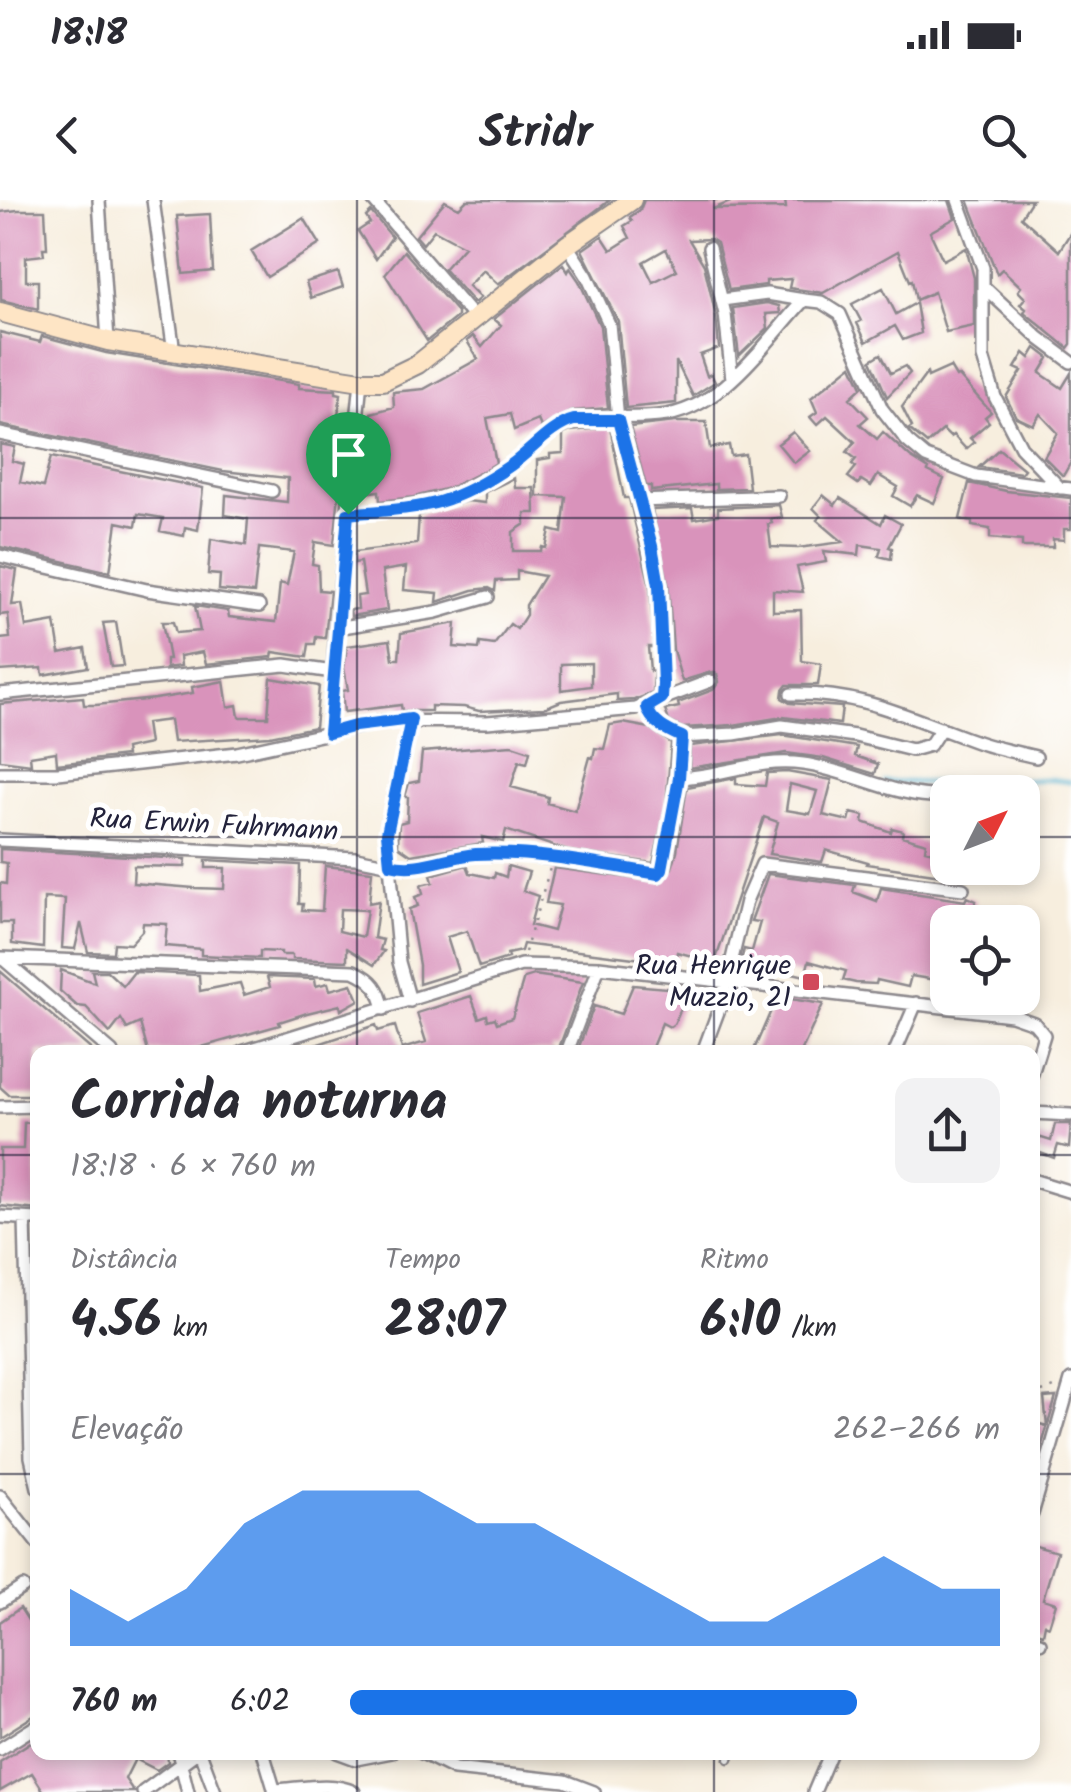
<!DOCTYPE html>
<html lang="pt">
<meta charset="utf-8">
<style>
body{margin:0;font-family:Kalam,sans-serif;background:#f2f2f3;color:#2b2b33;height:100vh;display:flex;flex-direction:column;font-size:38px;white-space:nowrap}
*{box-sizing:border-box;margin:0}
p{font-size:32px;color:#7c7c81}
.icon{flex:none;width:55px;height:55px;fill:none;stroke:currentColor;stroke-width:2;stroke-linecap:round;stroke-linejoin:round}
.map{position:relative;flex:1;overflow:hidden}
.sheet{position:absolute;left:30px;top:845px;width:1010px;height:715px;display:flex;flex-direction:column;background:#fff;border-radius:20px;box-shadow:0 5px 15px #0003}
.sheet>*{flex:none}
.needle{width:65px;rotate:48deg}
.controls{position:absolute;left:930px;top:575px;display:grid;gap:20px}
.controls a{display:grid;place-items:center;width:110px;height:110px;border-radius:20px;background:#fff;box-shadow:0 5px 15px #0003;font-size:50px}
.pin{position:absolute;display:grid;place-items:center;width:85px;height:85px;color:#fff;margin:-102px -42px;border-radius:50% 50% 50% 0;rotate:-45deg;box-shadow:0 0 10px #0007}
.pin .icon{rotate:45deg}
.round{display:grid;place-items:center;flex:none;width:105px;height:105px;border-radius:20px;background:#f2f2f3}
.summary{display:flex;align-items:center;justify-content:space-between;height:170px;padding:0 40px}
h1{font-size:55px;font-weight:700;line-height:75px}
.metrics{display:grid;grid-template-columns:repeat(3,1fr);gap:15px;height:170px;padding:10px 40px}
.metrics div{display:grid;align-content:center}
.metrics b{font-size:50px;font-weight:700}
.metrics small{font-size:28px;font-weight:400}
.metrics p{font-size:28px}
.chart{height:280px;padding:20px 40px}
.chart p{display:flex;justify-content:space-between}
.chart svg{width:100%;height:180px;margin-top:10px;fill:#1a73e8;opacity:.7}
ul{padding:0 40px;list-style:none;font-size:32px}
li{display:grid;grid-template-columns:160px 120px 1fr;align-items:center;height:75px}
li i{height:25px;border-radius:12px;background:#1a73e8}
.status{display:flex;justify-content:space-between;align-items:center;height:70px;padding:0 50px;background:#fff;direction:ltr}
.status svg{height:28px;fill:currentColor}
header{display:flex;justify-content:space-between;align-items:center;height:130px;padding:0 40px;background:#fff;font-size:45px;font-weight:700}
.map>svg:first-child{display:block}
</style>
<div class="status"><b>18:18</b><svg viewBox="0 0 49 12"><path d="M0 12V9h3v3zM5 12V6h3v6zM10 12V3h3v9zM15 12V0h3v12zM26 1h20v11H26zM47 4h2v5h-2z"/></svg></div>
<header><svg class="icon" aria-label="back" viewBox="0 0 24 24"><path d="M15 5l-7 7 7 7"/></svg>Stridr<svg class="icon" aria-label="search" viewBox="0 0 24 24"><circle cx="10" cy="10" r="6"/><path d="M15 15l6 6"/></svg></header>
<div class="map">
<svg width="1071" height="1592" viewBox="0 0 1071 1592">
<rect width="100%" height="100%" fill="#fff"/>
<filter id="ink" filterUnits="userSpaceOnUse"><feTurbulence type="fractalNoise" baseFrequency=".01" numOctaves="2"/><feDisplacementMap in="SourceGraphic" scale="20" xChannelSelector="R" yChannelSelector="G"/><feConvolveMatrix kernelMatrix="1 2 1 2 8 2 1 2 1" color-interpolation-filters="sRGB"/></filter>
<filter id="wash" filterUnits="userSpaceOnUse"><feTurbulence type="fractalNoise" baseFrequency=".0048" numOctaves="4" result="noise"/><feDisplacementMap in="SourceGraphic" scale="40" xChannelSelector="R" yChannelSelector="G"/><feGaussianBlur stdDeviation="2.25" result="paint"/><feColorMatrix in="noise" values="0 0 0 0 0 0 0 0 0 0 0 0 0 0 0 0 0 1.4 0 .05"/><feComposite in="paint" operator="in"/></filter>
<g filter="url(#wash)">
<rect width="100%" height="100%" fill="#f7eede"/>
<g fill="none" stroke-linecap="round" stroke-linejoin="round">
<path stroke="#55b7d4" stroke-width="4" d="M885,582l95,1
M1000,582l48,-3 23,3"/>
</g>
<g id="blocks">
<path fill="#d993bb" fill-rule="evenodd" d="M467,0h143l-112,84 -15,-14 -15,16 12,12 -6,5 -30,-34 20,-23 -30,-16 -11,14 -7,-8 29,-35 14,7z
M644,0h91l-22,9 73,-1 -1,-8h164l6,18 -25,14 13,28 23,-12 8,30v48l-28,6 -12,-40 -18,8 -4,-20 -2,1 -12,-30 -75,42 -34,-5 2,-9 -25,2v4l-37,5 -12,-47 -6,-4 -22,1 15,25 12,51 3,32 -19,7 7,21 4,-2 4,8 -22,14 -17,-35v42l-50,5 -8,-87 -36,-71 20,-14 9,14 19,-12 -6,-12 8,-5 -2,-4 10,-7zM666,49l11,21 -24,12 -10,-20z
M968,0h64l-11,17 38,34 12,-19v112l-3,4 -44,-36 2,-3 -6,-5 5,-6 -7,-7 3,-4 -19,-18 -5,5z
M18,10h27l2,38h-4l1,7 -18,2v24h12v28l-37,-9 -1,-88z
M371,12l21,25 -16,22 -18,-28 12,-8 -4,-6z
M210,14l3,57 -30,3 -6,-58z
M304,18l16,26 -53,33 -16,-26z
M404,51l53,61v5l-30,24 -42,-67z
M563,64l5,8 2,-4 9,13 21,45 8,82 -35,3 -32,16 -3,-7 -24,10 -4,-16 -23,4 9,45 -11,7 -36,18 -35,9 -34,4 -1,-10 -16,2 1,-46 5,-9 2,-25 23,-6 -1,-15 31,-3 54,-30 -11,-18 6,-5 9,11 19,-22 -7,-6z
M338,72l5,15 -32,11 -5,-16z
M883,88l13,26 20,-11 5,30 -18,7 -8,-14 -29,16 -9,-19 4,-2 -9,-17z
M767,103l12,3 1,7 -14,1 2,14 -29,28 -6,-48z
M0,132l40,10 2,-6 64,17 193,31v4l37,2v3l5,1 -8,55 10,2 -9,94 -19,-3 -3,22 6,1 1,25 11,1 -5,47 -9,-1 -1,7h-6l-2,13 -34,-5 -1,5 -66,7 -3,-12 -23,4 1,10 -15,2v-9h3l-7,-37h11l3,11 24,-2 -5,-25 33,5 1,6 47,5 4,-39 7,2 7,-33 -35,-4 -5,45 -35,-3 1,-15 -12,-1 3,-35 35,6 2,-26 -23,-4 1,-20 61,7 1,-24 -65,-7 -223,-46z
M1036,148l13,10 -9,15 22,15 9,-15v89l-8,14 -19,-19 14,-24 -18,-19 -7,11 -17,-8 -10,-20 16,-26 -7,-3 9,-15 6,5z
M881,154l10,19 14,-7 5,7 -23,24 -16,-37z
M852,165l10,22 -12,11 18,19 -8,7 17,15 6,-7 27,25 19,12 -1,2 16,8 -10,24 -17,-8 -7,11 -17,-10 5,-9 -20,-12 -7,11 -10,-6 -3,4 -10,-7 8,-10 -4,-3 4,-5 -9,-7 8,-10 -28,-26 -10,9 -7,-8 7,-5 -6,-14z
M950,167l6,10 3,-1 32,36 -6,5 4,5 -19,16 4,4 -8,7 -13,-14 -3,2 -7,-7 -16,14 -18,-15 3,-2 -10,-20 25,-34 1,4z
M675,222h31l4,26 19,-3 2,11 14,-2 4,34 -33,1v-5l-65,7v-5h-5l-16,-59z
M610,227l14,71h5l21,88 4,61h-6l2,24 4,-1 -1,23 -19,7 -17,1v-7l-56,7 -17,7 -65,3 -15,-4 -33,-1v5h-29l-1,-6 -57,7 -2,-21 6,-1 -4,-22 3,-22 43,-6 3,19h6l2,-26 55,-10 -2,24 25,2 1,-6 14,2 16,-21 7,5 9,-14v-10l18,-29 -27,-5v9l-21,1 -1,10 -6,-3 -16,2 -36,12 1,-9 -34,-3 2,-23 -24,4 5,39 -36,6 -1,-6 8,-1 -1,-13 8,-1 -5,-33 -6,1v-11l63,-8 2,-29 48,-14 18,2v-11l29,-14 1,10h19l1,25h-10v11l-12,8v19h28l1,-4 4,1 4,-18 12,3 4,-36 -29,-1v-36l13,-2v-4l13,-1v-19l7,-3zM591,463v23l-30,4v-26z
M793,232l17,19 -16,12 -16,-19z
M0,244l15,3 -3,14 12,3 -4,18 23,5 8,-30 152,31 -5,42 -13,-3 -1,9 -24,-5 3,-13 -25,-4 -2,12 -19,-4 -7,50 -110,-25z
M999,249l25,20 -3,4 -42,-6z
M969,283l37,8 65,7v31h-7v11l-11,-1v8h-31v-6l-32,-3v-9l-18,-3v-4l-12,-3z
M823,295l12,10 5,-7 41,26 4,-9 16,9 -12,23 3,1 -1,11 -12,-3 2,-8 -21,-3 -1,10 -35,-4 2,11 -29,5 6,25 -30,-2v21l28,-1 1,51 19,3 -3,21h-31l-4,5 -1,8 8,5 52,4 -2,17 -57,-7 -50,8 -50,3 -14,-7 -4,-11 14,-3 -1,-4 35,-13 6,-8 -2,-8 -6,-2 -29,9 -9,-31 -5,-67 -16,-73 40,-2 2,11 24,-4v-7l61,-3 3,12 -11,2 1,4 -4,1 3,23 27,1 45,-6 -26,-22 4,-4 -8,-8z
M0,366l17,4 -5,35 10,-1 4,23 29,-5 5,31 25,-5 3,19 -45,8 -1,-7 -42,3v-32l10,-1 -2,-24 -8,1z
M116,422l7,44 -12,1 -8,-44z
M271,478l48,8 -4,41 -45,9 -97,6 -3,-22 -24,3 3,21 -24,5 1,7 -69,8 -1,-12 -26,4 1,8 -31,-4v-56l83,-7 1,8h12l59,-6 38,-6 -1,-6 32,-6 4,26 9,-2 2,12h29z
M623,523l27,5 21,15 -5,64 -13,56 -85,-12 -62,-21 -3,12 -21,-5 1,6 -72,12 -13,-9 1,-23 8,-2 1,-24h-3l4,-14 10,-2 3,-29 90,-7 18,6 -3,12 -8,-2 -8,26 37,10 -1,6 28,8 15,-54 3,1 2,-10 9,1 6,-24z
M782,535l75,12 -2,9 23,8 -3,10 -52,-16 -37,-5 -97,15 1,-22z
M787,572l45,8 -9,35 26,6 2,-8 13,3 -1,6 28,10 1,-4 11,3 -1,5 24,7 -1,7 18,4 -1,4 6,1v9h24l-4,11 -101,-15 1,-2 -42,-12 -4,12 -53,-8 9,-32 -14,-5 -49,145 -38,-10 -3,11 -151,-19 -2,7 -14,3 1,4 -29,9 -12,-36 -20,6 11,35 -39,12v-19l-10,-56 9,-3 -3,-9 8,-3 -2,-9 12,-3 -2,-7 36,-10 3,8 24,5 1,-5 11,4 2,-11 21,6 -6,19 15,5 -8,29 23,6 7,-26 -14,-2 8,-35 107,14 11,-14 5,-17 10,-64 49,-9v6l29,2 2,-13zM790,584l27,7 -7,23 -24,-4z
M0,649l186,10 -1,8 -51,-1 -1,17 61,5 30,1 1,-21h-19v-8l94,5 -1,39h4l-1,6 20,1 3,-45 47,5 -3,32 10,-2 -5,37 9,2 -3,10 4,1 -10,14 -27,-17v13l-55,-2v-4h-11v-3l-21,-1v7l-59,-3v-6l-36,-3 2,-22 -24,-1 -1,8 -12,13 -16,-1 -1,10 -25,-1 -7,-29 -6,26 -13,-1 3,-49 -21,-1 -1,50 -31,-4v-21h-12v-40l6,1 1,-21 -7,-1zM340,709l27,1 -4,27 -24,-6z
M768,674l87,11 -2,7 24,9 4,-13 84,13 2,-4 9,4 -3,8 5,2 -3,11h-27v60l-37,-6 -3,11 -31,-7 -1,4 -20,-1 -13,-3 3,-9 -37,-10 -4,15 -50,-12 -1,5 -14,-4 4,-16 8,2 8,-29 -9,-1z
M61,770l34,13 -3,-12h15l16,15 11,-14 65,3 1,16 40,-8 4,12 26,-8 -3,-10 48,2 1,7 12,-3 2,7 22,-6 7,16 -18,10 -1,-5 -33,8 -28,9 1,3 -96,27h-36l-8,-29 -13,6 -6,-10 -11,14 -24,-26 -9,-1 -17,-15z
M0,771l94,81h-56v43h-29l-9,-8z
M534,775l49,7 -24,66 -7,-1 -1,5h-257l82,-27 2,6 17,-5 7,23 24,-7 -9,-29 54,-17 8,22 8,-3 1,5 7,-2 2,5 15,-5 12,-40z
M633,785l56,5 -15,34 -4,3 -8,-4 -12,29h-73l17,-46 27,8z
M777,797l46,7 -22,48h-48z
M35,922l3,88 -38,-4v-57h23l1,-26z
M1055,924h16l-2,24 -11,-3 -4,13 -22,-8v-15l19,6z
M1056,1197l-18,61 -6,-2v-34l15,4 -3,-28z
M1032,1345l25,7 -14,47 13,4 -7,23 -4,-2 -2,10 -11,-3z
M20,1408l13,20 5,-3v88l-38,24v-115z
M34,1540l4,12h101l-3,6 6,-6h25l1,10 -11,8 -22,-11 -10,20 9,13h-90l-12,-19 -32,18v-29z"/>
</g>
</g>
<g filter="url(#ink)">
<use href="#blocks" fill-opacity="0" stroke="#8c888c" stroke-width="2.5"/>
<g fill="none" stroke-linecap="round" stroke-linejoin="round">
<defs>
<path id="lane" d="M801,1553v-1
M729,1559l2,-7"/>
<path id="street" d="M99,0l9,141
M153,0l21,152
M373,0l103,120
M958,0l25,68v89l12,40 26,50 39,41
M567,45l20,31 22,48 9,95 34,127 7,39 5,65 -2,48
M709,48l16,66 7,65
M984,87l55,51 32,24
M722,100l45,-6 37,6
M0,234l272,57
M638,301l141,-5
M348,313c74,-6 101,-5 164,-49 18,-13 36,-35 55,-42 19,-7 69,-3 92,-6 62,-5 105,-73 145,-116l17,2 19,12 42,95 25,32 19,16 50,19 95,13
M0,356l147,34 112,16
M336,428l100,-16 52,-15
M0,494l285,-29 48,7
M791,494c72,-2 118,24 183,47 20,7 41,11 62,16
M647,507l2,7 15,15 17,8 53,-3 48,-8 73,10 57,14 18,-5 11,-17
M329,533l7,-105 25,-247
M0,573h58l179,-20 148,-32 102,1 149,-13 74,-28
M679,578c43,-2 80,-20 124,-14 48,6 96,36 145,32
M966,592l30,-8
M0,640l356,18 45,9 73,-13h45l139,19c15,-18 23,-109 23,-136
M2,758l352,13c20,9 25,17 30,38
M2,758l110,94
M410,801l-11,-39 -12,-129 24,-114
M242,852l279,-87 78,2 412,48 23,8 10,12 -12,39
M567,852l32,-85
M703,852l19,-51 24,-100 16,-37 201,25
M895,852l21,-49
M0,907l38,-1
M1032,913l39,2
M1032,980l39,12
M0,1017l38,2
M25,1019l6,238 7,31
M0,1296l38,48
M1032,1314l39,-134
M0,1402l23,-15
M1032,1441l8,2
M0,1549l38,-24
M178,1552l10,40
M200,1552l15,40
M263,1552l12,40
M337,1552l19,7 36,-7
M420,1552l34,17 111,12 29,11
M274,1590c25,-1 57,-9 80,2
M143,1592l54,-40
M814,1592l17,-40"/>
<path id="secondary" d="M0,112l108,29 253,40h22l35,-17 149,-119 65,-45"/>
</defs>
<use href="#lane" stroke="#8c888c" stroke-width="11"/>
<use href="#street" stroke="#8c888c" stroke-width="16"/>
<use href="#secondary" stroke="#8c888c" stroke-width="22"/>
<path stroke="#8c888c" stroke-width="2.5" stroke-dasharray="2.5 8" stroke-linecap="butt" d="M525,752l25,-84
M1032,1196l22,-9"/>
<use href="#lane" stroke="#fff" stroke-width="6"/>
<use href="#street" stroke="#fff" stroke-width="11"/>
<use href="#secondary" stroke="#fee5c5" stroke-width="18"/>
</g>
</g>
<g fill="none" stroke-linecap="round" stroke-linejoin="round" filter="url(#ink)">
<defs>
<path id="route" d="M574,220h44l34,126 7,39 4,99 -1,14 -15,9c4,16 21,24 35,30l-3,41 -17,91 -4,5c-60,-10 -121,-23 -182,-20 -28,2 -58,18 -86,10l-3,-31 24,-114 -56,7 -26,7 19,-219c73,-7 100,-5 163,-49 20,-14 40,-39 63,-45z"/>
</defs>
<use href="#route" stroke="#fff" stroke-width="20"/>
<use href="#route" stroke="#1a73e8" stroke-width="12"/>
</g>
<path fill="none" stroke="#22223b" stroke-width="2.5" stroke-opacity="0.55" d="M357,0v852M714,0v852M0,318h1071M0,637h948M1022,637h49M0,955h38M1032,955h39M0,1274h38M1032,1274h39M357,1552v40M714,1552v40"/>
<rect fill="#d1495b" stroke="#fff" stroke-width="4" x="801" y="772" width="20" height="20" rx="5"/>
<g text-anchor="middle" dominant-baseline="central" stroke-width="10" stroke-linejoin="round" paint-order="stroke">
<g font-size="28" fill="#22223b" stroke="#fff">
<text transform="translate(214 626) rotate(3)">Rua Erwin Fuhrmann</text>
</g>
<g font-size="28" fill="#22223b" stroke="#fff" text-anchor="end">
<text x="791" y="766">Rua Henrique<tspan x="791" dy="32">Muzzio, 21</tspan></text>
</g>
</g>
</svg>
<div class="controls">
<a><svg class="needle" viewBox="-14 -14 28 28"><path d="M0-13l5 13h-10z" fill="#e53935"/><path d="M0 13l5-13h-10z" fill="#7c7c81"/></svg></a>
<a><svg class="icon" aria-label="locate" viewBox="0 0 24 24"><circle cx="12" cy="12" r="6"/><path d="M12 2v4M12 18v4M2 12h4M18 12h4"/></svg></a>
</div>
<div class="pin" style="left:348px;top:314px;background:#1e9e55"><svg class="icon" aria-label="arrive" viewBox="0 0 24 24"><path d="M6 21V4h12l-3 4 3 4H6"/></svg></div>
<section class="sheet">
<div class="summary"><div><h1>Corrida noturna</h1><p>18:18 · 6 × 760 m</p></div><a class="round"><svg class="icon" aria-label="share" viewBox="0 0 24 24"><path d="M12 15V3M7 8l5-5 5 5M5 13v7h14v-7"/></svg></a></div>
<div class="metrics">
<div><p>Distância</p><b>4.56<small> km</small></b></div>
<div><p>Tempo</p><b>28:07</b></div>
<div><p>Ritmo</p><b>6:10<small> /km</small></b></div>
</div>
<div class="chart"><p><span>Elevação</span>262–266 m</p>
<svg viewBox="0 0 160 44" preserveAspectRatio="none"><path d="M0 44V30L10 38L20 30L30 14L40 6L50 6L60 6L70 14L80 14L90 22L100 30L110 38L120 38L130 30L140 22L150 30L160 30V44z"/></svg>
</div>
<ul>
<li><b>760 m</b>6:02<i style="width:78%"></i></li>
</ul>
</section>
</div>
